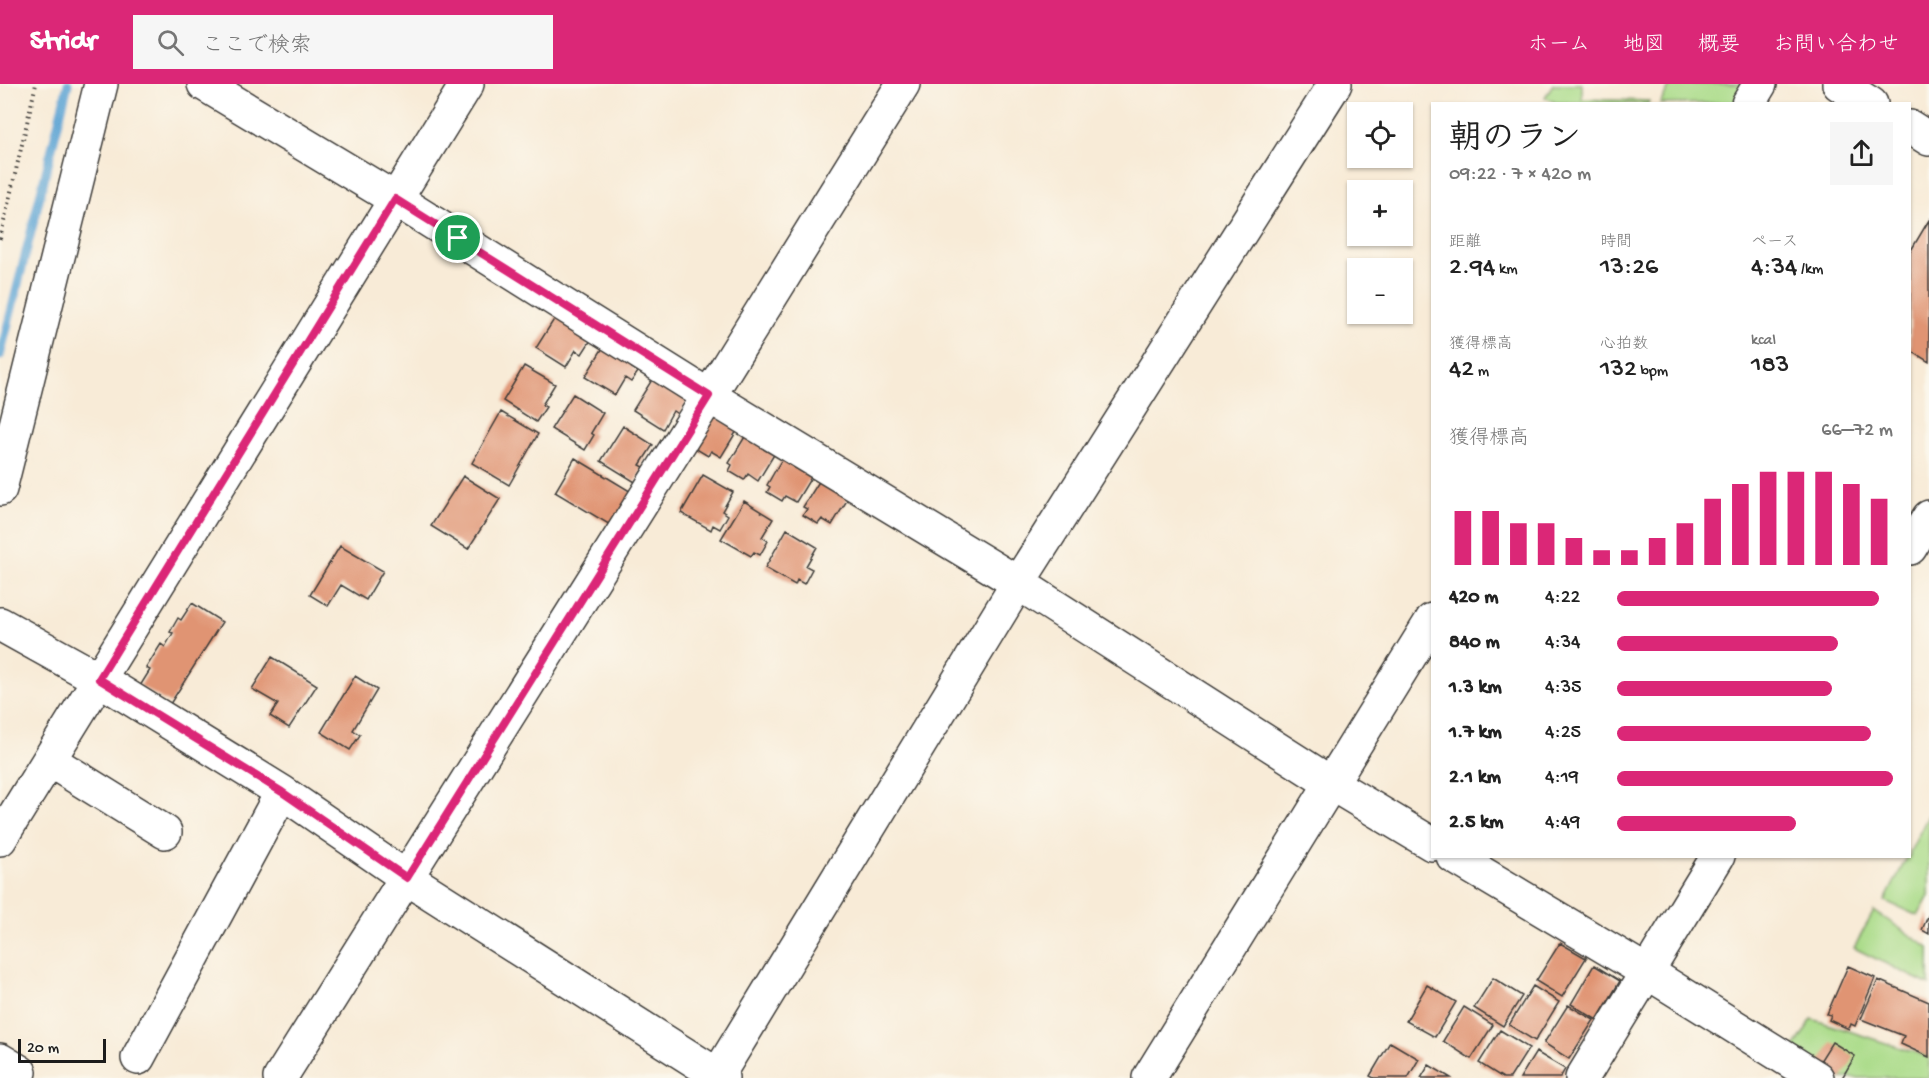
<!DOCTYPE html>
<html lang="ja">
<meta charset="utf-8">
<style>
body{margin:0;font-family:"Gochi Hand","Klee One",sans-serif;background:#f6f6f6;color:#222;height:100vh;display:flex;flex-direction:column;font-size:22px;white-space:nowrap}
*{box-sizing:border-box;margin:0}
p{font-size:20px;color:#767676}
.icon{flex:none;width:33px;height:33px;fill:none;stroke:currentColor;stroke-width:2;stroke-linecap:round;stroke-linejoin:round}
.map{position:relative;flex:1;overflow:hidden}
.drawer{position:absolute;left:1431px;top:18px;width:480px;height:756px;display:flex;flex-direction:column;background:#fff;border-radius:0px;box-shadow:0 2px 4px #0004}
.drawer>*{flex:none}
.fabs{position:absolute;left:1347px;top:18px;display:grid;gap:12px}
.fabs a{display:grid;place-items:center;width:66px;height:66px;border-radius:0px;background:#fff;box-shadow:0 2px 4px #0004;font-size:30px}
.scale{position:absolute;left:18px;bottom:15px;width:88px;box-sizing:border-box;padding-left:6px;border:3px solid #1c1c1c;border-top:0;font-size:16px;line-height:21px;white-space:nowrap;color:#1c1c1c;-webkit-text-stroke:4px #fbf7ec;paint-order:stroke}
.pin{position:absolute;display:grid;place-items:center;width:51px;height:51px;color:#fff;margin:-26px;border:3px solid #fff;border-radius:50%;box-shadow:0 2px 6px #0007}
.round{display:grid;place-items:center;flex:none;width:63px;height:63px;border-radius:0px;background:#f6f6f6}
.overview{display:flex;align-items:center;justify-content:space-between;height:102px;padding:0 18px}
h1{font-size:33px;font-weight:600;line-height:45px}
.stats{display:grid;grid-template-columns:repeat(3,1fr);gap:9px;height:102px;padding:6px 18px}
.stats div{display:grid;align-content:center}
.stats b{font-size:26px;font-weight:600}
.stats small{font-size:16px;font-weight:400}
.stats p{font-size:16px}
.chart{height:168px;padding:12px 18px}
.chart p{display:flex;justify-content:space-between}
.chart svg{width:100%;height:108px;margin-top:6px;stroke:#db2777;stroke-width:6}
ul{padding:0 18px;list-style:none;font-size:20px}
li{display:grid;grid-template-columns:96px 72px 1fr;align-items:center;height:45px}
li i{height:15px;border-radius:8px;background:#db2777}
header{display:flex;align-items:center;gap:36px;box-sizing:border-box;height:84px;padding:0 30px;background:#db2777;color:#fff}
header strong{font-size:28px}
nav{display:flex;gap:33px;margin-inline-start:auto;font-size:21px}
.search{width:420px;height:54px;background:#f6f6f6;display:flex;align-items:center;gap:15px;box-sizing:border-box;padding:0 21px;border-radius:0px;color:#767676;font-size:22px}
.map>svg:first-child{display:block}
</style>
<header>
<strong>Stridr</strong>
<div class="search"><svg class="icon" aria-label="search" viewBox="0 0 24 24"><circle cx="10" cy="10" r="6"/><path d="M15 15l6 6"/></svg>ここで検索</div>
<nav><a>ホーム</a><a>地図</a><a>概要</a><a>お問い合わせ</a></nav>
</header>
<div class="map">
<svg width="1929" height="994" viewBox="0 0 1929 994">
<rect width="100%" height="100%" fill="#fbf7ec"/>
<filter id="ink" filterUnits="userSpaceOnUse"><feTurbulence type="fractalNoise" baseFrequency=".0167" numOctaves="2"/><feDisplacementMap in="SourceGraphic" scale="12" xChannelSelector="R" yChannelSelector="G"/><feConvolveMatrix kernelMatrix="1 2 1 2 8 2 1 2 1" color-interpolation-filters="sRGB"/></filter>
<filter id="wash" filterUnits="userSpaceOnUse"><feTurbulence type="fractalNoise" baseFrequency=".008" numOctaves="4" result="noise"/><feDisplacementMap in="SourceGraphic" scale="24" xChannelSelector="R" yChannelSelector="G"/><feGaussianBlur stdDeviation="1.35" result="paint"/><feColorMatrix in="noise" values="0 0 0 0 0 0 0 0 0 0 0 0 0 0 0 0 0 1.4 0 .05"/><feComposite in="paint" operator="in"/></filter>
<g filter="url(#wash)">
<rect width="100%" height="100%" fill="#f8ebd7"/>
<path fill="#abdc8a" stroke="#647c53" stroke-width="1.5" d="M1553,0h29v15l67,2 -1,3 -92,-1 -11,-6z
M1671,0h72l-5,19 -78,1z
M1929,730v82l-11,20 -33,-15 22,-44 3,-1v-4z
M1874,827l55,37v37l-75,-37z
M1812,935l117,38v21h-96l-41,-27z"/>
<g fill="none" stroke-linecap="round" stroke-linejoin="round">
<path stroke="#5fa5d4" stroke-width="9" d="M0,272l68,-272"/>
</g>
<g id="blocks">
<path fill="#e09473" d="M1929,136v142l-19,-12v-98z
M558,229l33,27 -9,14 -6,-4 -10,17 -30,-19z
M607,257l30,19 -5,8 6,4 -7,10 -6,-4 -10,17 -30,-18z
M524,282l31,18 -13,21 4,2 -10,15 -33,-21z
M655,291l33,26 -9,14 -6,-4 -10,18 -30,-19z
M573,310l30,19 -12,20 3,2 -9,15 -34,-21z
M501,328l37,22 -29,51 -37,-22z
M709,328l29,17 -17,28 -10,-6 -3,5 -15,-9z
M623,342l30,19 -13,20 4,2 -9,15 -34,-21z
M746,351l29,18 -17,28 -10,-7 -4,6 -15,-9 3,-6 -3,-2z
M783,373l30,17 -17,28 -11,-6 -3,5 -15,-9 3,-5 -3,-2z
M575,374l63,38 -21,33 -62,-37z
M703,391l30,17 -11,19 6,4 -8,14 -7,-4 -2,5 -30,-17z
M463,392l37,23 -32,50 -37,-23z
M820,396l29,17 -17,28 -10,-6 -4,5 -15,-9 4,-6 -4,-2z
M744,417l29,18 -11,18 6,4 -8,14 -6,-3 -3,4 -30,-17z
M787,445l30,18 -11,19 6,3 -8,15 -7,-4 -2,5 -30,-17z
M340,462l43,25 -17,29 -25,-15 -13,21 -18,-11z
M192,519l30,19 -52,82 -30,-18 10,-16 -4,-2 15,-24 4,3 8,-14 -3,-1 8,-14 3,2z
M272,573l45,28 -28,43 -19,-12 8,-12 -26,-15z
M355,592l22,14 -24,40 7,5 -10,15 -29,-18z
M1929,830v20l-7,-4z
M1560,859l26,15 -24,39 -26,-16z
M1594,881l26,16 -23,39 -26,-16z
M1848,882l27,12 -20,48 -4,-2 -2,5 -20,-9 2,-5 -4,-1z
M1493,894l29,18 -19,30 -29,-18z
M1878,896l51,22v55l-28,-13 3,-8 -43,-17z
M1427,901l29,17 -21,35 -29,-16z
M1533,902l26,16 -24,39 -26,-16z
M1568,921l26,15 -25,39 -25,-16z
M1464,923l29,18 -22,34 -28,-18z
M1500,946l29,18 -19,30h-7l-24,-15z
M1390,958l29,17 -11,19h-34l-4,-2z
M1832,958l23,14 -13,22h-11l-16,-9z
M1536,968l29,17 -5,9h-40z
M1429,981l22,13h-30z"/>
</g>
</g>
<g filter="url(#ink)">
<use href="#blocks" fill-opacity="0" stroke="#3d3b38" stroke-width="1.5"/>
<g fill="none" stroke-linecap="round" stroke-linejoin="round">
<defs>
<path id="minor" d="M204,0l191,115 314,197 309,187 314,201 100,60
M1748,20l12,-20
M0,405l101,-405
M1910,464l19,-31
M0,540l99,55 183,113 125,86 315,200
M49,676l116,72
M0,755l467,-755
M1453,772l194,116 170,106
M138,974l144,-266
M0,976l20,12
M280,994l429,-682 194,-312
M716,994l302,-495 317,-499
M1149,994l283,-458
M1582,994l136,-222"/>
<path id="tertiary" d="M1839,0l32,20
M1910,43l19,12"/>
</defs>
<use href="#minor" stroke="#3d3b38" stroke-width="36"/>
<use href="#tertiary" stroke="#3d3b38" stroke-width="36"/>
<path stroke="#3d3b38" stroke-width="4" stroke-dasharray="1.5 4.5" stroke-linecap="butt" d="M0,155l36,-155"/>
<use href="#minor" stroke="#fff" stroke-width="33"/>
<use href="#tertiary" stroke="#fff" stroke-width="33"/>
</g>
</g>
<g fill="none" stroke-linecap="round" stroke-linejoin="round" filter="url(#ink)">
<defs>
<path id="route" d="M395,115l314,197 -302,482 -125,-86 -183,-113z"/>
</defs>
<use href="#route" stroke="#fff" stroke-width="12"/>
<use href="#route" stroke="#db2777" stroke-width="8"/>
</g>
</svg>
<div class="fabs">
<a><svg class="icon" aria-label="locate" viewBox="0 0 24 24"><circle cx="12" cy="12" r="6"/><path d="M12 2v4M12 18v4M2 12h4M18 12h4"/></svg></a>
<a>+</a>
<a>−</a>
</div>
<div class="scale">20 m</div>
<div class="pin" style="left:458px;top:154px;background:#1e9e55"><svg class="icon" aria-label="arrive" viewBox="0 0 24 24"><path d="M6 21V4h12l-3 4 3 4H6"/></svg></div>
<section class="drawer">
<div class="overview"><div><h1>朝のラン</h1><p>09:22 · 7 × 420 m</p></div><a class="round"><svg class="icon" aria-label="share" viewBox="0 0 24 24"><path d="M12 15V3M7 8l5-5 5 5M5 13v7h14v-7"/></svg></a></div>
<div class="stats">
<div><p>距離</p><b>2.94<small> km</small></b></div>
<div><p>時間</p><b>13:26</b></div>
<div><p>ペース</p><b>4:34<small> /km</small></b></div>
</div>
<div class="stats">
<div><p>獲得標高</p><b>42<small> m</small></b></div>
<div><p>心拍数</p><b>132<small> bpm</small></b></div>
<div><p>kcal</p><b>183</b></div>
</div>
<div class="chart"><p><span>獲得標高</span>66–72 m</p>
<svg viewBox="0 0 160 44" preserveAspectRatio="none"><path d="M5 44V22M15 44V22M25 44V27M35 44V27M45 44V33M55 44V38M65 44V38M75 44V33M85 44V27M95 44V17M105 44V11M115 44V6M125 44V6M135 44V6M145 44V11M155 44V17"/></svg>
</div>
<ul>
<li><b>420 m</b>4:22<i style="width:95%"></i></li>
<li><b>840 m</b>4:34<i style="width:80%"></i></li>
<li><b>1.3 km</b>4:35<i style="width:78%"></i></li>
<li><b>1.7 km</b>4:25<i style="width:92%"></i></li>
<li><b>2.1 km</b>4:19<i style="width:100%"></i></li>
<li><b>2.5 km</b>4:49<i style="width:65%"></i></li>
</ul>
</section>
</div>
